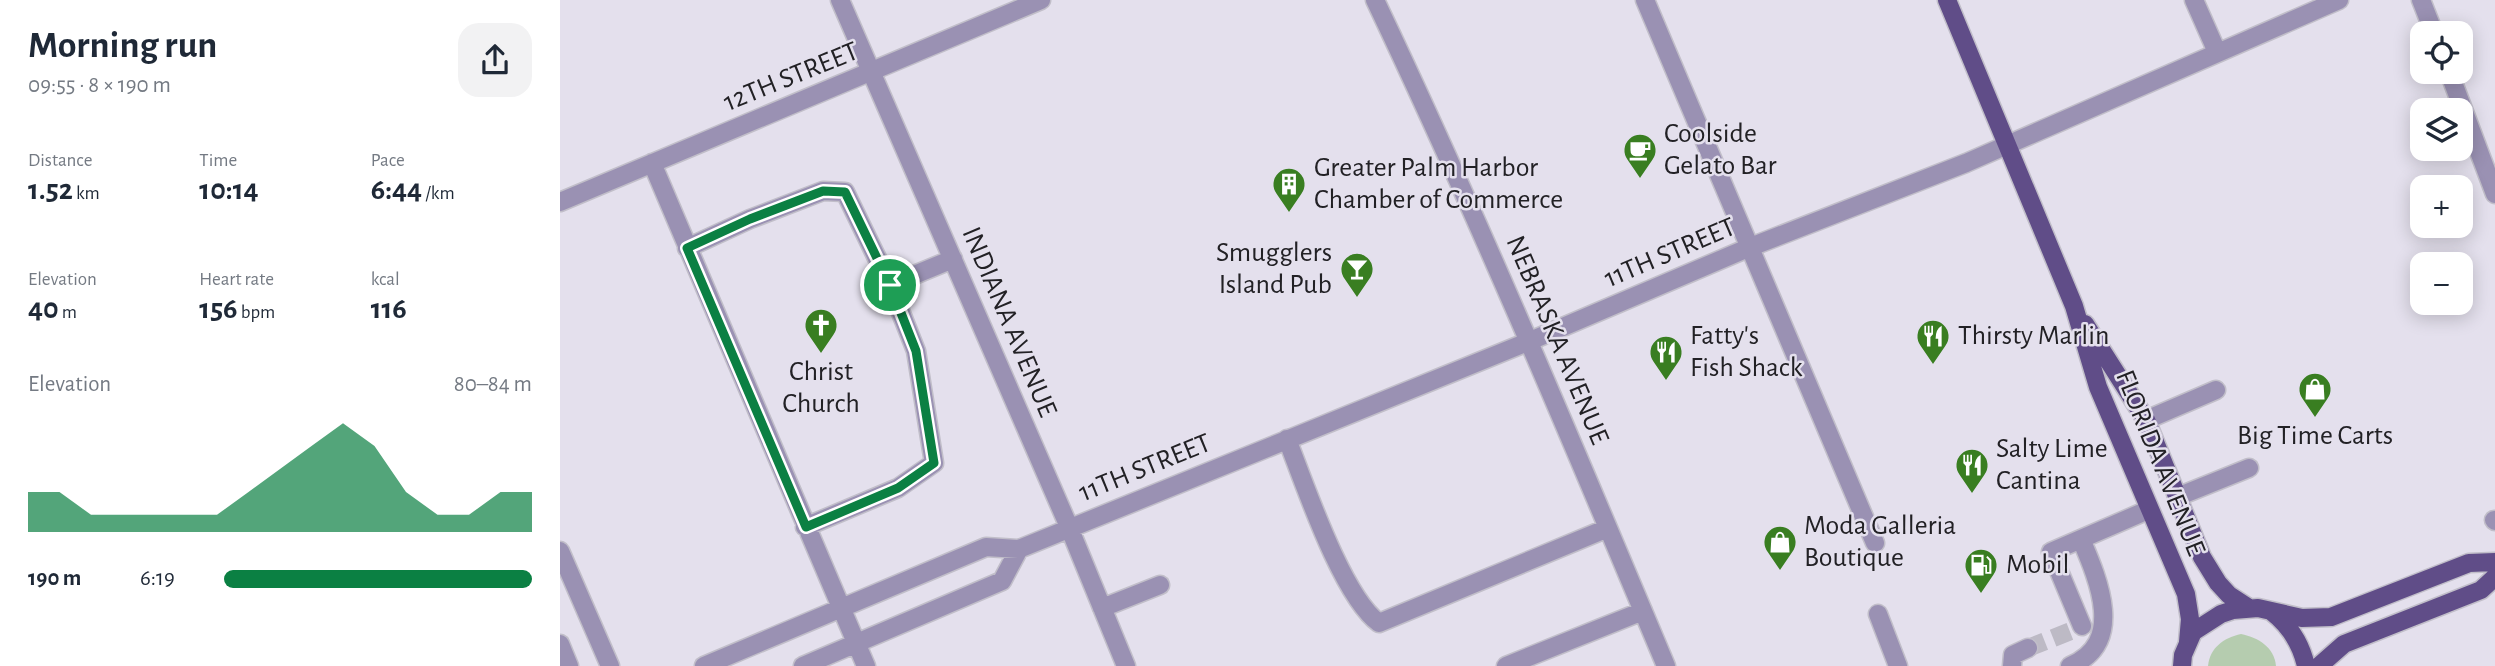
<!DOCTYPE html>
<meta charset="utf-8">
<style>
body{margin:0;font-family:"Alegreya Sans",sans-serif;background:#f2f2f3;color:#1f2937;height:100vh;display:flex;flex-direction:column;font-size:26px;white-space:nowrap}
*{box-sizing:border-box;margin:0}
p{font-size:23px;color:#747a83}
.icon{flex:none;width:38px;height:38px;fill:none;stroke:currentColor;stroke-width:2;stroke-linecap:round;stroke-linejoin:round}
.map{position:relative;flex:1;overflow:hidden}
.sheet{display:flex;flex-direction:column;background:#fff;width:560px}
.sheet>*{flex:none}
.tools{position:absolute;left:1850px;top:21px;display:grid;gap:14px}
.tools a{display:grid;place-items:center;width:63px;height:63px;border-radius:14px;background:#fff;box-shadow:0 4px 18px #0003;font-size:35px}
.pin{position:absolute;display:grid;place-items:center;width:60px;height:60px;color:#fff;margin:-30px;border:4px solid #fff;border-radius:50%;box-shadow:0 2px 7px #0007}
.round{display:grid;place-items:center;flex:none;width:74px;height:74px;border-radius:21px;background:#f2f2f3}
.headline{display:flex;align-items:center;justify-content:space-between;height:119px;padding:0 28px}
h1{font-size:38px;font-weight:700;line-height:52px}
.metrics{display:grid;grid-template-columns:repeat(3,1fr);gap:10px;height:119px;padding:7px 28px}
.metrics div{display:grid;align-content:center}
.metrics b{font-size:30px;font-weight:700}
.metrics small{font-size:19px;font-weight:400}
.metrics p{font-size:19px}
.chart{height:196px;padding:14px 28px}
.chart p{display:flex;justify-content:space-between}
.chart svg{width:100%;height:126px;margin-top:7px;fill:#0b8043;opacity:.7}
ul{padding:0 28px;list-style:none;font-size:23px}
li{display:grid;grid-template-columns:112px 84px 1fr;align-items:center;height:52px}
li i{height:18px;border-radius:9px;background:#0b8043}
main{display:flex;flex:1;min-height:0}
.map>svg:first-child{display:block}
</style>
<main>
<section class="sheet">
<div class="headline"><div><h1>Morning run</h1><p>09:55 · 8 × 190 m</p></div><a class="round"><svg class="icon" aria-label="share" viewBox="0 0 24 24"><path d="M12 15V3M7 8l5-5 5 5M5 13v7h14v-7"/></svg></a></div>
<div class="metrics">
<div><p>Distance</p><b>1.52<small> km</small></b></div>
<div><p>Time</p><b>10:14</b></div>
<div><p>Pace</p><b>6:44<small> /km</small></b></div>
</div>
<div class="metrics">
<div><p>Elevation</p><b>40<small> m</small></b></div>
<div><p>Heart rate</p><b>156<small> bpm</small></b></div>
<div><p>kcal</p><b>116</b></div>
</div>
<div class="chart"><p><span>Elevation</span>80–84 m</p>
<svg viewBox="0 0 160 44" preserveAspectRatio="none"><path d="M0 44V30L10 30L20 38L30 38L40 38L50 38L60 38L70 30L80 22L90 14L100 6L110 14L120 30L130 38L140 38L150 30L160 30V44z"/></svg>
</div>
<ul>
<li><b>190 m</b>6:19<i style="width:100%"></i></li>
</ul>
</section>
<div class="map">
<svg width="1935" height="666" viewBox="0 0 1935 666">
<rect width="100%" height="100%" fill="#e4e0ed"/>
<path fill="#b5ccaf" d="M1681,634c18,4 33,13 35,32h-68c2,-19 16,-28 33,-32z"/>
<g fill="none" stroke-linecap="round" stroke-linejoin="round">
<path stroke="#bdbac5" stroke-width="18" stroke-dasharray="18 9" stroke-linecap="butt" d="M1468,648l43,-17"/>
<defs>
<path id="minor" d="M280,0l229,527 57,139
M815,0c104,219 197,442 291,666
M1085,0l230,543
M1634,0l23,52
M1861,0l13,33
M1889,72l46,122
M92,163l214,503
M0,202l481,-202
M127,248l63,-29 73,-28 22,1 45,93 63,-26
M1586,420l70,-30
M727,439c18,46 55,157 92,184l229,-95
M1617,497l72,-29
M1934,520l1,1
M245,527l93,-39 36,-25 -18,-112 -26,-66
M1521,539l-30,13 31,74
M0,551l50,115
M542,608l58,-23
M1318,614l20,52
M0,644l9,22
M144,666l282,-119 33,2 511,-208 218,-93 218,-85 373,-163
M243,666l199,-85 17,-32
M946,666l137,-55
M1452,666l1,-11 15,-7
M1510,666c56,-23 28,-87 11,-127l67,-29"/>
<path id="major" d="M1387,0l127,306 24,81 88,207 4,25 -2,23
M1525,324l61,96 56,137 16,26 11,12 20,13
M1712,612c18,14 29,32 34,54
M1622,666l1,-11 10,-23 28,-18 12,-4 25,-2 44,10 29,-1 138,-54 26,-1
M1759,666l25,-22 137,-54 14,-13"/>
</defs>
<use href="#minor" stroke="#c1bec9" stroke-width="21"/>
<use href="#major" stroke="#c1bec9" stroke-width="21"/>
<use href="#minor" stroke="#9a91b3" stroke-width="18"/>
<use href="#major" stroke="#604d88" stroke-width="18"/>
</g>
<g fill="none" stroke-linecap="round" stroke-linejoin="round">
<defs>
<path id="route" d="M263,191l22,1 45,93 26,66 18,112 -36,25 -92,39 -119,-279 63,-29z"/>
</defs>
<use href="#route" stroke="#fff" stroke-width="14"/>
<use href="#route" stroke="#0b8043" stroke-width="9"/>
</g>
<defs>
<symbol id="cafe-pin" viewBox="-11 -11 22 30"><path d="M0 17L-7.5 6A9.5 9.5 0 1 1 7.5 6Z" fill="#397e21" stroke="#e4e0ed"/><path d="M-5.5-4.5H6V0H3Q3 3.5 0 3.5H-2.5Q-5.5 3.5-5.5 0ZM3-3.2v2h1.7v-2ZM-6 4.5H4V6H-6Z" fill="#fff"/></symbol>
<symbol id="building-pin" viewBox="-11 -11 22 30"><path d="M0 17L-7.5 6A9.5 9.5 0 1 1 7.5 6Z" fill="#397e21" stroke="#e4e0ed"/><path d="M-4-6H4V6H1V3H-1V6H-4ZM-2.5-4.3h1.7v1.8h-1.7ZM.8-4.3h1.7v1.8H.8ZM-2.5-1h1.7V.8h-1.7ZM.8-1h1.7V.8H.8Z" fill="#fff"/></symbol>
<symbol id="bar-pin" viewBox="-11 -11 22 30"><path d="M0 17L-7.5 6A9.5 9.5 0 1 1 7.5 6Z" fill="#397e21" stroke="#e4e0ed"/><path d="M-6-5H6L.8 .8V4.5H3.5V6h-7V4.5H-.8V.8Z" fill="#fff"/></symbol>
<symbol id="church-pin" viewBox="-11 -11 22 30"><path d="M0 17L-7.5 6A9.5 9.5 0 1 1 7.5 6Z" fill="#397e21" stroke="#e4e0ed"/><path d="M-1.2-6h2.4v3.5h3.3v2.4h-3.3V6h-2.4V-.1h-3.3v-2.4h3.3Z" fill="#fff"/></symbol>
<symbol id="restaurant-pin" viewBox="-11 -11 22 30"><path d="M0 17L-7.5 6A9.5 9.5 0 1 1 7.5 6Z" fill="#397e21" stroke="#e4e0ed"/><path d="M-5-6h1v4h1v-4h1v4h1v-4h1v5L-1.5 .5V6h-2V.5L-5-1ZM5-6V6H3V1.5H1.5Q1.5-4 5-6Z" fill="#fff"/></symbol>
<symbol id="shop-pin" viewBox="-11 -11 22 30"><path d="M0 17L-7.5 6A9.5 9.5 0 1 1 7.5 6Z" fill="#397e21" stroke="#e4e0ed"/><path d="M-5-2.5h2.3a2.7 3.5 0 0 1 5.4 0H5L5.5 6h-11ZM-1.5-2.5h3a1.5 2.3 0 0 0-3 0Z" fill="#fff"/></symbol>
<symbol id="fuel-pin" viewBox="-11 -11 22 30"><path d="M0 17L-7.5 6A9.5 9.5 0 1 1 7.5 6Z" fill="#397e21" stroke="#e4e0ed"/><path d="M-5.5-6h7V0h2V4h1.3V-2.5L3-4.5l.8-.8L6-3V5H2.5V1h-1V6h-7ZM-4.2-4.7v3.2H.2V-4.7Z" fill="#fff"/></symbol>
</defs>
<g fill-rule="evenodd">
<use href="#cafe-pin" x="1061" y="131" width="38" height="52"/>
<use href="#building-pin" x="710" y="165" width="38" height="52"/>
<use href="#bar-pin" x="778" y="250" width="38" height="52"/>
<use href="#church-pin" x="242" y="306" width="38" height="52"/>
<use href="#restaurant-pin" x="1354" y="317" width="38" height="52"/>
<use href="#restaurant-pin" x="1087" y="333" width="38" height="52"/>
<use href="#shop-pin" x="1736" y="370" width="38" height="52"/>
<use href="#restaurant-pin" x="1393" y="446" width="38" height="52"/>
<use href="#shop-pin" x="1201" y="523" width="38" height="52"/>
<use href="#fuel-pin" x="1402" y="546" width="38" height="52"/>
</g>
<g text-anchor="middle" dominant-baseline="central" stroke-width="5" stroke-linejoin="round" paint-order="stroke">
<g font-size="28" fill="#222125" stroke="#e4e0ed">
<text transform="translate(231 77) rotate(-22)">12TH STREET</text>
<text transform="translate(1110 253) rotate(-23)">11TH STREET</text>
<text transform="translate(449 322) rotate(67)">INDIANA AVENUE</text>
<text transform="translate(997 340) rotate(67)">NEBRASKA AVENUE</text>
<text transform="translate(1600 463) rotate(68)">FLORIDA AVENUE</text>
<text transform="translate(585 468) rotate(-22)">11TH STREET</text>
</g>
<g font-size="28" fill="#222125" stroke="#e4e0ed" text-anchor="start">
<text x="1104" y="134">Coolside<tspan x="1104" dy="32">Gelato Bar</tspan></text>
<text x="754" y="168">Greater Palm Harbor<tspan x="754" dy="32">Chamber of Commerce</tspan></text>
<text x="772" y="253" text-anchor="end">Smugglers<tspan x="772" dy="32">Island Pub</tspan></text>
<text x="1130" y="336">Fatty's<tspan x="1130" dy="32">Fish Shack</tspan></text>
<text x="1398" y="336">Thirsty Marlin</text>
<text x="261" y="372" text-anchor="middle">Christ<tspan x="261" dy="32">Church</tspan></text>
<text x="1755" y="436" text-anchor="middle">Big Time Carts</text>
<text x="1436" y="449">Salty Lime<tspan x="1436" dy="32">Cantina</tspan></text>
<text x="1244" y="526">Moda Galleria<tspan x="1244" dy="32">Boutique</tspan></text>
<text x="1446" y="565">Mobil</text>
</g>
</g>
</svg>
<div class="tools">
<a><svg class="icon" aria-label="locate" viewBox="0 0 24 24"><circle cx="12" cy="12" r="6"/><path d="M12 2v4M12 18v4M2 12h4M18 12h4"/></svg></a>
<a><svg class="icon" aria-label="layers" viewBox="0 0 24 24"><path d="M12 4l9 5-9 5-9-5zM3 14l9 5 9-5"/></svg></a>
<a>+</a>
<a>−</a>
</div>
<div class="pin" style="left:330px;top:285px;background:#1e9e55"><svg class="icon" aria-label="arrive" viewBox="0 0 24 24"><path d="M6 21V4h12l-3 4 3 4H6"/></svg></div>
</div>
</main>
